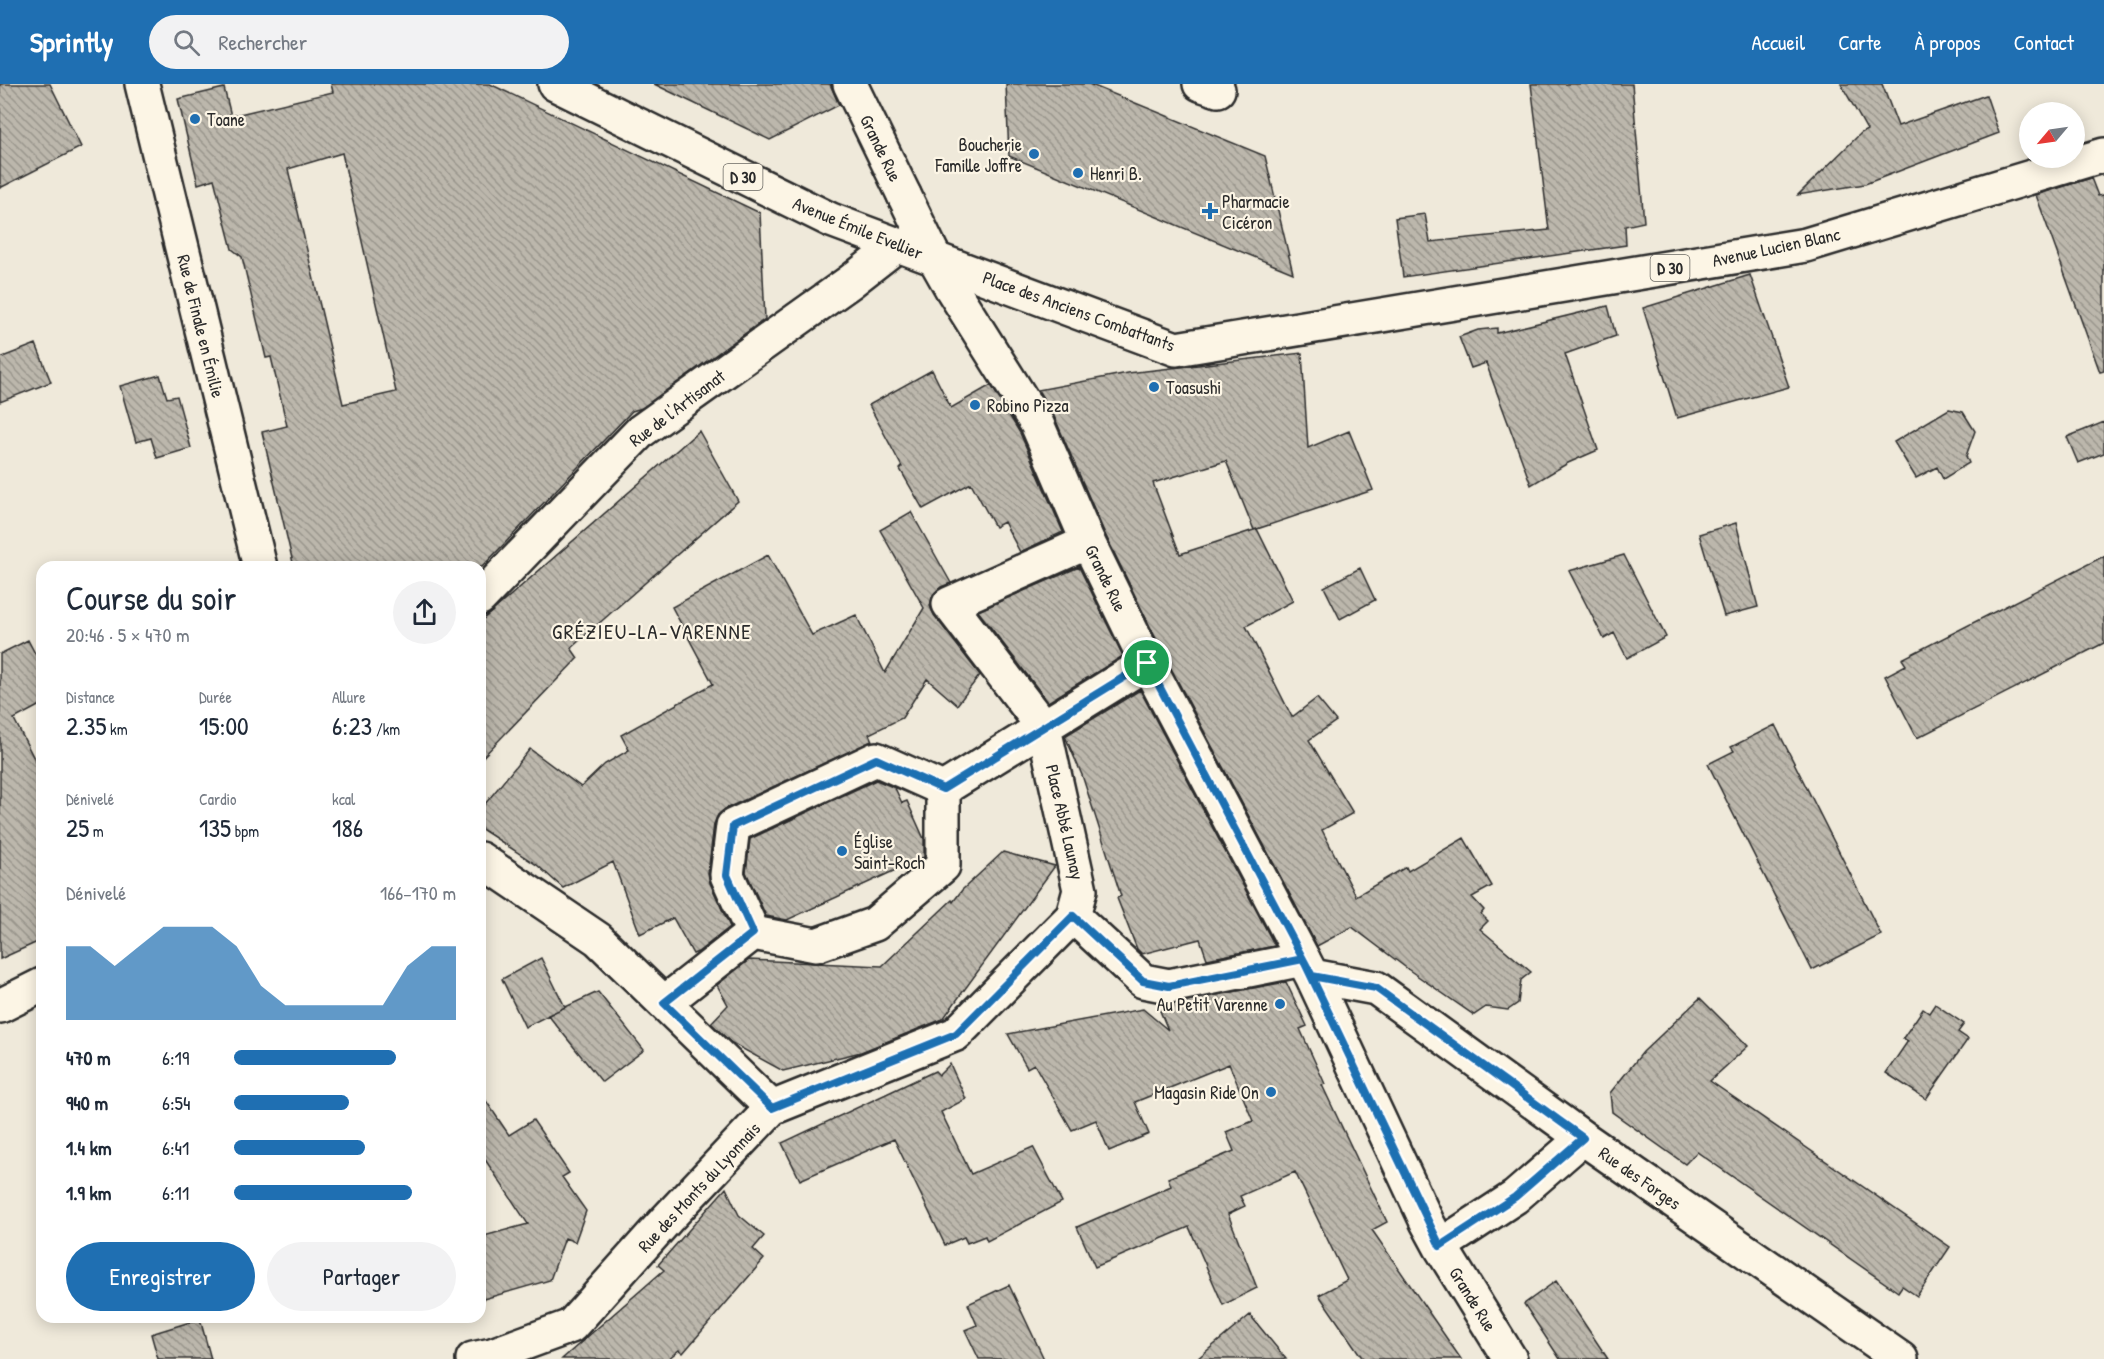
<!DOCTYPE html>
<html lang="fr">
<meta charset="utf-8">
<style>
body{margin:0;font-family:"Patrick Hand",sans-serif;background:#f2f2f3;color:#1f2937;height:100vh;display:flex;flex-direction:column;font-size:22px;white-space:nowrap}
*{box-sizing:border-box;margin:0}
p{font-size:20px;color:#747a83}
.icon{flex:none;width:33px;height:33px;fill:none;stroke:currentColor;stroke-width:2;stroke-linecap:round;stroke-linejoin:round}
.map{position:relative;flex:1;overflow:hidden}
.panel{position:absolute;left:36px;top:477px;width:450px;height:762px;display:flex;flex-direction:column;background:#fff;border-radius:18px;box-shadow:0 3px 15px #0003}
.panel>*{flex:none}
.needle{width:39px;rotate:241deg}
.fabs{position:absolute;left:2019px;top:18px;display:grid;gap:12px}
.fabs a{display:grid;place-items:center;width:66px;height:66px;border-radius:50%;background:#fff;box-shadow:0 3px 15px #0003;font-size:30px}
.pin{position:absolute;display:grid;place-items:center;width:51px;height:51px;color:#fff;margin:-26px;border:3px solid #fff;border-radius:50%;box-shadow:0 2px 6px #0007}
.round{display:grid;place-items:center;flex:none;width:63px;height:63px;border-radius:32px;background:#f2f2f3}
.headline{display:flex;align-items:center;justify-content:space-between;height:102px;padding:0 30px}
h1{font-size:33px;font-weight:600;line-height:45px}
.figures{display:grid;grid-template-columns:repeat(3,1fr);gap:9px;height:102px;padding:6px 30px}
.figures div{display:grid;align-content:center}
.figures b{font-size:26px;font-weight:600}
.figures small{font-size:16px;font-weight:400}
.figures p{font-size:16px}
.chart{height:168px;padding:12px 30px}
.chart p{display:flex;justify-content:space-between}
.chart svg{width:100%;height:108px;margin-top:6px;fill:#1f6fb2;opacity:.7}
.button{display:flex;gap:12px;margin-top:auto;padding:12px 30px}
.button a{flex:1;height:69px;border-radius:36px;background:#1f6fb2;color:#fff;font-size:24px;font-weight:600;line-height:69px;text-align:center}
.button a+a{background:#f2f2f3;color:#1f2937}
ul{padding:0 30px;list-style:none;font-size:20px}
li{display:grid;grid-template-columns:96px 72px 1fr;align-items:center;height:45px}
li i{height:15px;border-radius:8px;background:#1f6fb2}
header{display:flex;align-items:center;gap:36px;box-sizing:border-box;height:84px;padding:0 30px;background:#1f6fb2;color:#fff}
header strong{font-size:28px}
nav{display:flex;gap:33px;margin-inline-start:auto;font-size:21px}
.search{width:420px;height:54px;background:#f2f2f3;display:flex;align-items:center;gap:15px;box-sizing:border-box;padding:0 21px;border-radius:33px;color:#747a83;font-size:22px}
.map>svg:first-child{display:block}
</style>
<header>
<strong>Sprintly</strong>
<div class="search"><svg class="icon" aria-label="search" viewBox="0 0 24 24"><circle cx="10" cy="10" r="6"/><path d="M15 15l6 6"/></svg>Rechercher</div>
<nav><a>Accueil</a><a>Carte</a><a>À propos</a><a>Contact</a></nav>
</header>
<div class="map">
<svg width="2104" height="1275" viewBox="0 0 2104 1275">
<defs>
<pattern id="building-back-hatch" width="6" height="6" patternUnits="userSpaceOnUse" patternTransform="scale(1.5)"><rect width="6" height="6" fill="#bcb7ac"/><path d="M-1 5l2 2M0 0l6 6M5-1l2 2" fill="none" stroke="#99958c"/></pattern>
</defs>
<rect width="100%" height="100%" fill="#efe9da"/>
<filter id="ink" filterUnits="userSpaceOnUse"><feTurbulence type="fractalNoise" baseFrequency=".0167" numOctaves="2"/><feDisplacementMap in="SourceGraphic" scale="12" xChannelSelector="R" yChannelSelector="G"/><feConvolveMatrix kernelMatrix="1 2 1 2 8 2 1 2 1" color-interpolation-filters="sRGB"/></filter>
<g filter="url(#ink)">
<path fill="url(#building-back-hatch)" stroke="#2b2b2b" stroke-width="1.5" fill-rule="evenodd" d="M0,0h50l31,63 -81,41z
M331,0h159l270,129 5,106 -123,89 -10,3 -150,156h-188l-32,-135 25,-6 -16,-69 -5,1 -24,-101 -10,-8 -18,-70 -16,5 -20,-85 46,-11 7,28 102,-24zM342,69l54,239 -53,12 -55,-235z
M654,0h176l9,21 -69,35z
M1006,0h83l176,72 28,117 -284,-117z
M1531,0h101l12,138 -19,4 1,19 -223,32 -8,-59 30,-4 5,28 119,-12z
M1841,0h41l16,42 88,-31 13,38 -134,51 -67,11 63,-62 6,-3z
M2091,94l7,18 6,-1v176l-4,1 -64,-177z
M1750,191l39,112 -112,31 -34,-110z
M1608,222l8,30 -51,18 33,96 -30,13 -37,22 -45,-122 -15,5 -12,-31 19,-7 19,-2v5z
M36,260l15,38 -51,20v-44z
M1302,269l6,95 41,-17 24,59 -119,40 -28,-69 -73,22 27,71 77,-25 36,72 -47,25 46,91 25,-19 19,23 -27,19 44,73 -31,17 34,66 50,-29 2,4 56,-33 28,48 -20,11 12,13 -3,4 7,7 -8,8 51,43 -10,8 -3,23 -10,7 -22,-3 -12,8 -65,-45 -57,-43 -35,19 -153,-291 -59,-121 -51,-118 -16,-26 90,-17z
M932,286l19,38 40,-23 29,48 43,99 -43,20 -16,-30 -9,5 -24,-44 -48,26 -23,-40 2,-2 -33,-62z
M160,291l7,23 10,-2 14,52 -34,10 -6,-20 -15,4 -16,-56z
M1949,325l14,3 12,19 -9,25 3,7 -26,16 -6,-12 -21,11 -22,-36z
M2104,338v31l-26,10 -11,-26z
M699,347l39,70 -167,147 7,10 -98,102v-138z
M911,428l40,71 -10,4 -8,8 -3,11 4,9 46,60 -23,30 -30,-26 -25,39 -33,16 3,7 -147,68 -7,6 -4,9 -6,49 2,10 20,44 -32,25 -5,2 -20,-36 -33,16 -27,-72 -50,26 -26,-23 -57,-37v-18l50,-61 51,38 24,-23 24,-14 -8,-15 92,-51 -41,-77 96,-52 44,80 44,-20 29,58 39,-65 -44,-78z
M1736,439l22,84 -34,9 -25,-82z
M1624,471l42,82 -39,21 -13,-25 -10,6 -35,-68z
M2104,472v87l-187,95 -32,-62 21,-11 -4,-6z
M1079,483l44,89 -75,46 -70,-91z
M1360,484l15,32 -35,19 -16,-32z
M28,556l14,27v37l-28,15 28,55v166l-42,19v-305z
M1140,606l135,256 -68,13 -7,-20 -58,15 -5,-5 -20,-51 4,-2 -39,-121 -17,-39z
M1775,641l106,210 -69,35 -104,-206 26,-13 -3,-4z
M876,696l19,8 7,15 5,-2 17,38v18l-137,63 -21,-4 -20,-44 4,-33z
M1003,768l52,14 -112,153 -82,33 -78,19 -53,-29 -19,-19 17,-18 -11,-20 32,-25 133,6 70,-66 1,2 9,-12z
M541,874l24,49 -40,20 -23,-48z
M1286,898l21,44 -7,3 25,55 -3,1 65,137 -15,8 89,129h-98l-44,-64 28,-15 -52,-108 -55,24 5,10 -17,8 29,74 -34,17 -34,-78 -94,40 -18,-40 94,-41 -3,-8 66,-27 -8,-19 27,-11 -24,-57 -94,38 14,32 -40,17 -13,-31 -24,10 -38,-66 -7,4 -19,-34 135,-25 25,21 -10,-24z
M598,908l46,58 -42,32 -54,-67z
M1700,914l48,48 -38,35 240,166 -33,49 -15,-10 -4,6 -201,-140 -12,12 -73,-52 -2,-19 33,-41z
M1935,920l29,20 -6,8 10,7 -42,60 -40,-26 22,-32 -5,-3 20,-29 6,4z
M950,980l16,35 -25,13 30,62 62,-27 29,55 -75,39 -2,-5 -18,7 -3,-6 -19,8 -51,-106 -94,41 -18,-37 153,-72 4,4z
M480,1008l29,43 24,-15 36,53 -7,4 24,34 -11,31 -10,-4 -15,42 -70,20v-63l48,-13 -48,-72z
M726,1104l13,27 25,21 -11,13 11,10 -81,94 -4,-3 -11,9h-106l102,-89 -6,-5z
M1556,1197l52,78h-48l-36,-55z
M1009,1201l35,74h-65l-14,-29 12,-5 -9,-21z
M1250,1231l36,44h-89z
M200,1235l11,40h-53l-7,-25z"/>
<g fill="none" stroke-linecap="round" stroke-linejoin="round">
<defs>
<path id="minor" d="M142,0l118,483
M850,0l54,111
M1200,0l18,6
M480,514l161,-167 209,-149 46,-36
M876,675l67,30v77l-68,58 -59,21 -63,-12 -26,-58 6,-49z
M943,705l204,-126
M480,775l118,80 174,169
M1073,832l70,65 26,5 134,-27
M664,919l89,-70
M0,922l42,-21
M473,1275l19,-4 79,-29 96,-107 105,-111 184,-74 117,-118 7,-26 -36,-162 -95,-124 139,-62"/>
<path id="tertiary" d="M904,111l31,64 17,30 85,135 51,118 59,121 165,313 115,246 13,24 70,113
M1312,892l64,12 207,150 318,221
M1440,1162l75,-49 68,-59"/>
<path id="primary" d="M555,0l276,136 345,129 630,-104 298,-90"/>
</defs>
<use href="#minor" stroke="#2b2b2b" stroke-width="38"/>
<use href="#tertiary" stroke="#2b2b2b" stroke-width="38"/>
<use href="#primary" stroke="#2b2b2b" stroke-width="38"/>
<use href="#minor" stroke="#fcf5e5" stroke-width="33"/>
<use href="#tertiary" stroke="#fcf5e5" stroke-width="33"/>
<use href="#primary" stroke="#fcf5e5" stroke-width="33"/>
</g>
</g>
<g fill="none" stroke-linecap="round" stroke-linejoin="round" filter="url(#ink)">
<defs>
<path id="route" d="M1147,579l-204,126 -67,-30 -143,67 -6,49 26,58 -89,70 108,105 184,-74 117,-118 70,65 26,5 134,-27 137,287 75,-49 68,-59 -207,-150 -64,-12 -165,-313"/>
</defs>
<use href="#route" stroke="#fff" stroke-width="12"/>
<use href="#route" stroke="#1f6fb2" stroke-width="8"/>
</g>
<g fill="#1f6fb2" stroke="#fcf5e5" stroke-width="2">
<circle cx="195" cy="35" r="6"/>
<circle cx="1034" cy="70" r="6"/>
<circle cx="1078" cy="89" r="6"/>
<path d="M1207 118h6v6h6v6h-6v6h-6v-6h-6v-6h6z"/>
<circle cx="1154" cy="303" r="6"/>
<circle cx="975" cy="321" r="6"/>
<circle cx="842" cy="767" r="6"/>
<circle cx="1280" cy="920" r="6"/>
<circle cx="1271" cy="1008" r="6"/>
</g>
<g text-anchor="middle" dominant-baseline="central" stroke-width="4.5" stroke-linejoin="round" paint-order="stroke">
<g fill="#fcf5e5" stroke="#6a6863" stroke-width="1.5">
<rect x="723.5" y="80" width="39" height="26" rx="4.5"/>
<rect x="1650.5" y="171" width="39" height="26" rx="4.5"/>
</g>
<g font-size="16" font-weight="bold" fill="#2b2b2b">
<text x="743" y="93">D 30</text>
<text x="1670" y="184">D 30</text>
</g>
<g font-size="18" fill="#2b2b2b" stroke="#fcf5e5" text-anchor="start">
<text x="207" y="35">Toane</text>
<text x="1022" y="60" text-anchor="end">Boucherie<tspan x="1022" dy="21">Famille Joffre</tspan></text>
<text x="1090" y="89">Henri B.</text>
<text x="1222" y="117">Pharmacie<tspan x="1222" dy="21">Cicéron</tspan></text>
<text x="1166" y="303">Toasushi</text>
<text x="987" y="321">Robino Pizza</text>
<text x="854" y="757">Église<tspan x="854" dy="21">Saint-Roch</tspan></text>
<text x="1268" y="920" text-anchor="end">Au Petit Varenne</text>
<text x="1259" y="1008" text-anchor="end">Magasin Ride On</text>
</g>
<g font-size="18" fill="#2b2b2b" stroke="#fcf5e5">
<text transform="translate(881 64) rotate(64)">Grande Rue</text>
<text transform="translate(858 144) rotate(22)">Avenue Émile Evellier</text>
<text transform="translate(1776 163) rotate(-12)">Avenue Lucien Blanc</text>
<text transform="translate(1079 227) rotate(20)">Place des Anciens Combattants</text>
<text transform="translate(201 242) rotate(76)">Rue de Finale en Émilie</text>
<text transform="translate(677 324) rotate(-37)">Rue de l'Artisanat</text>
<text transform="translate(1106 494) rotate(64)">Grande Rue</text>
<text transform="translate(1065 738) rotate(77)">Place Abbé Launay</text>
<text transform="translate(1640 1094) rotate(35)">Rue des Forges</text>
<text transform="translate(699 1103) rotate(-47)">Rue des Monts du Lyonnais</text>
<text transform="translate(1473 1215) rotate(58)">Grande Rue</text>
</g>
<g font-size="21" letter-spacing="1.5" fill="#2b2b2b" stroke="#fcf5e5">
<text x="652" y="547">GRÉZIEU-LA-VARENNE</text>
</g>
</g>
</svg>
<div class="fabs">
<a><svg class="needle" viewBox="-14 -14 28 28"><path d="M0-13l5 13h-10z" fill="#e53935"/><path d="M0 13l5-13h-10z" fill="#747a83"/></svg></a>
</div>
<div class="pin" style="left:1147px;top:579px;background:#1e9e55"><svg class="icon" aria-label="arrive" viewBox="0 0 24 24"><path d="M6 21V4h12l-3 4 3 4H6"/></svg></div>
<section class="panel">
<div class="headline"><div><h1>Course du soir</h1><p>20:46 · 5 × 470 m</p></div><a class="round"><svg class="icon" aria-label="share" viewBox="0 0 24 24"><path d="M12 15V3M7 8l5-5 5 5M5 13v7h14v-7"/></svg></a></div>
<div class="figures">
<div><p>Distance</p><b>2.35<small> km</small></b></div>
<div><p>Durée</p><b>15:00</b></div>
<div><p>Allure</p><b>6:23<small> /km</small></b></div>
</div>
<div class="figures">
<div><p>Dénivelé</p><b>25<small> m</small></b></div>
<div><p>Cardio</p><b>135<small> bpm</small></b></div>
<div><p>kcal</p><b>186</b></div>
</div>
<div class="chart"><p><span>Dénivelé</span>166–170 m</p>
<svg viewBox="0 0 160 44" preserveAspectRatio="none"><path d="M0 44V14L10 14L20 22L30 14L40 6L50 6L60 6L70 14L80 30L90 38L100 38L110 38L120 38L130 38L140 22L150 14L160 14V44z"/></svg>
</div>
<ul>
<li><b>470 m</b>6:19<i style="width:73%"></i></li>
<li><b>940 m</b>6:54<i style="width:52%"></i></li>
<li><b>1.4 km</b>6:41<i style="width:59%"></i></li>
<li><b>1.9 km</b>6:11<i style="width:80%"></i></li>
</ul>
<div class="button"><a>Enregistrer</a><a>Partager</a></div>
</section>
</div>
